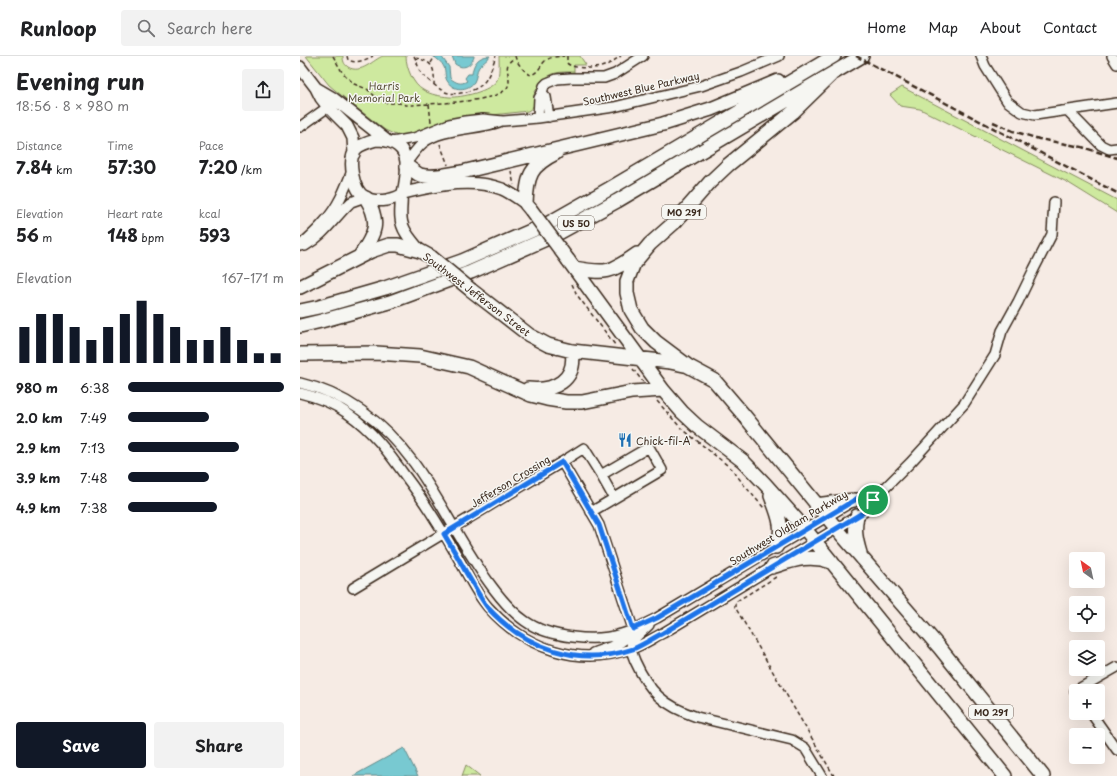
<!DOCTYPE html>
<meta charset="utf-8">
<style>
body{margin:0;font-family:"Playpen Sans",sans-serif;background:#f2f2f2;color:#202124;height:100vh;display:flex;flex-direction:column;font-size:15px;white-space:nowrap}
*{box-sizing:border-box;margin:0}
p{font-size:13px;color:#757577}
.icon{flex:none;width:22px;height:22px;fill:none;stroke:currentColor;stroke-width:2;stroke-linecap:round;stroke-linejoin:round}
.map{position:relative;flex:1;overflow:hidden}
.details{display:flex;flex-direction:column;background:#fff;width:300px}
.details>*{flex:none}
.needle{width:26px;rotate:327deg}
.buttons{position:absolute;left:769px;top:496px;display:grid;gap:8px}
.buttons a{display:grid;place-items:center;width:36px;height:36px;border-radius:4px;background:#fff;box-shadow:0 4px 16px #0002;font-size:20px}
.pin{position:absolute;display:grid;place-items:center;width:34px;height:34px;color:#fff;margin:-17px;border:2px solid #fff;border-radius:50%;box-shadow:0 1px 4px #0007}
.round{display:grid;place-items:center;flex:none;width:42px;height:42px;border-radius:4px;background:#f2f2f2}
.overview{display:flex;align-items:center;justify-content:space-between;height:68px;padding:0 16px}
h1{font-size:22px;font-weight:700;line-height:30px}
.metrics{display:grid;grid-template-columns:repeat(3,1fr);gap:6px;height:68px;padding:4px 16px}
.metrics div{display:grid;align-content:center}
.metrics b{font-size:17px;font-weight:700}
.metrics small{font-size:11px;font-weight:400}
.metrics p{font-size:11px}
.chart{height:112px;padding:8px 16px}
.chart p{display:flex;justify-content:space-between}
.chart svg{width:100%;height:72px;margin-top:4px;stroke:#111827;stroke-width:6}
.action{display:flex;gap:8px;margin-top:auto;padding:8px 16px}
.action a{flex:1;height:46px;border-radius:4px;background:#111827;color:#fff;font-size:16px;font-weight:700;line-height:46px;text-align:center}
.action a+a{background:#f2f2f2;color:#202124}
ul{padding:0 16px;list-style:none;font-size:13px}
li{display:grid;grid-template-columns:64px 48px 1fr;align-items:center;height:30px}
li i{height:10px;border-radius:5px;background:#111827}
header{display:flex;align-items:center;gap:24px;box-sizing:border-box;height:56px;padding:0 20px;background:#fff;border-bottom:1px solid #e0e0e0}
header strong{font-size:19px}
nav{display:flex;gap:22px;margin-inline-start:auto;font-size:14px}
.search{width:280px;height:36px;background:#f2f2f2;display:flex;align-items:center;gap:10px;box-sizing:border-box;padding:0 14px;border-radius:4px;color:#757577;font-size:15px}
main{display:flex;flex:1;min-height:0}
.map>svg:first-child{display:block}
</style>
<header>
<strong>Runloop</strong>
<div class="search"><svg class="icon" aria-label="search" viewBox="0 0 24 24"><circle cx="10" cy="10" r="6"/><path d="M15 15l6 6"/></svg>Search here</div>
<nav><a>Home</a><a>Map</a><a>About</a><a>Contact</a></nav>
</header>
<main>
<section class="details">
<div class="overview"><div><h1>Evening run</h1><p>18:56 · 8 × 980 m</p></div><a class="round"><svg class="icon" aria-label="share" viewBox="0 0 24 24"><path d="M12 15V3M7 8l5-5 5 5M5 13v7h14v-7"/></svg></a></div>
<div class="metrics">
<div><p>Distance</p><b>7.84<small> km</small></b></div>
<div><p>Time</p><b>57:30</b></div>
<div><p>Pace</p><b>7:20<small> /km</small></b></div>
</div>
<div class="metrics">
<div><p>Elevation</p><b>56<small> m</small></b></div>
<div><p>Heart rate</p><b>148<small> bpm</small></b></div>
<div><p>kcal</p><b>593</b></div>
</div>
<div class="chart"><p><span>Elevation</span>167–171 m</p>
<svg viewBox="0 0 160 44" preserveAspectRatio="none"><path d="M5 44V22M15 44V14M25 44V14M35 44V22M45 44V30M55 44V22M65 44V14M75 44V6M85 44V14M95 44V22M105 44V30M115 44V30M125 44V22M135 44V30M145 44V38M155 44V38"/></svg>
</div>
<ul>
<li><b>980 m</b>6:38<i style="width:100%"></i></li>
<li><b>2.0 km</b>7:49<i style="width:52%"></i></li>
<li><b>2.9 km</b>7:13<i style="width:71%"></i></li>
<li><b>3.9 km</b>7:48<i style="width:52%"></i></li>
<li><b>4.9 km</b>7:38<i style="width:57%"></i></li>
</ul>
<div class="action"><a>Save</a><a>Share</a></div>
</section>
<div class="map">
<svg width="817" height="720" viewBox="0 0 817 720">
<rect width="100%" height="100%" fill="#f6ebe4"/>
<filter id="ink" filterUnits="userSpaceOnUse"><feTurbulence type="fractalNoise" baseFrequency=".025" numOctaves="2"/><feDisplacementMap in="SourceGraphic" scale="8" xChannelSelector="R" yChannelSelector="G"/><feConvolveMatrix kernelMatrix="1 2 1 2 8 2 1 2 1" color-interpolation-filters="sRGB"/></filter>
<g filter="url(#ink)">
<path fill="#cee99f" stroke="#848a5e" d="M6,0h37c0,5 1,8 5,11 13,8 26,-8 35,-11 6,0 16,0 23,0 0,11 7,29 17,34 8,5 17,6 26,7 12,1 42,-6 48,-17 3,-6 2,-17 2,-24h81l6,9h-12v7c-14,0 -22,-1 -32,10 -3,4 -7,8 -8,13 -1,9 3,10 -6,16l-80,9 -40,16h-10l-13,-6 -32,-25 -24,-20z
M602,31l215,113v13l-50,-31 -147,-73 -20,-3 -10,-11z
M166,709l14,11h-18z"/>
<path fill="#78c9d1" stroke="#608989" d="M133,0h8l8,11 1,11c6,5 11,7 17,3l-2,-3 3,-4h4c1,-10 6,-18 18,-18 -3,5 -8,7 -11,11 -3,4 -2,10 -5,15 -6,9 -21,9 -26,0 -4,-5 -2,-10 -4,-15 -2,-5 -7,-8 -11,-11z
M152,0h22v1c-3,9 -11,13 -19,7z
M104,692l14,28h-65z"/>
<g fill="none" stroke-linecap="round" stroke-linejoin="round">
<defs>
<path id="minor" d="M681,0l4,10 22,35 15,11 13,3 82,-12
M812,0l5,8
M242,37l4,4 3,20
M767,54l34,35 8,4 8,-1
M238,62l1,-20 3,-5 2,-7 3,-3 10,-4 14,-1h33l11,-4 28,-18
M0,71l28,-20
M92,86l22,-4 35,-14 16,-3 18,-2 20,2 35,-3 76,-11 87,-21 40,-14 38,-16
M107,106c5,-6 9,-13 16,-19 18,-15 54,-13 76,-21
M0,190c8,-8 17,-15 24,-24 14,-15 21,-33 28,-51
M5,190c18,-10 28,-26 42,-40l4,-4 14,-5
M0,327c48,11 85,41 114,80 29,40 49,86 79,125 9,12 19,24 32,33 14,10 31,14 48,16 16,2 33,2 48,-3 12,-3 24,-10 36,-16l201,-120 15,2
M0,337c17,4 33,10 47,20 25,17 42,40 59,64 19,25 35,51 51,79 10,17 18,36 31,51 37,42 92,61 145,41 10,-3 20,-10 30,-15l201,-121 9,-12 37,-37 54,-59 31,-49 7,-24 16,-29 16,-33 18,-35 2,-32
M262,406l22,-14 17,27
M291,456l71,-42 -13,-23 -48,28 13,23
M53,532l209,-126 37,63 34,104c-7,16 -26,18 -40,24
M349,569c-6,6 -14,11 -17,18 -3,6 1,12 3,18 14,31 29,45 62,56l95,23 13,8 17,28
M776,636l-1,-1 42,-24
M791,657l26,37"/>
<path id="major" d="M0,11l16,21 5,10 7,9 19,19 6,12 1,16
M16,32l17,10 53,42
M76,84c35,0 33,26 27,53 -3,4 -11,6 -16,7 -7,1 -16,1 -22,-3 -12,-7 -18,-37 -9,-48 5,-5 13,-7 20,-9z
M103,137c32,-7 68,-16 99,-4 9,4 17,10 24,15
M101,139c1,8 -1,15 0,23 1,13 11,23 19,33"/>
<path id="highway" d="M531,19l-38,37 -65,53 -18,17 -35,40 -25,22 -16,19 -7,18v12l4,17 11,18 14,14 32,24 26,14 29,34 93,114 103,119 104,129
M107,110c4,3 9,7 13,9 13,4 29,-1 42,-3l201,-48 48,-15 67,-28
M231,154l-5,-6c1,-28 4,-38 30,-51
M60,200c15,-22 21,-34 6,-58
M268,204l95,130 19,22 15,14 46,35 23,24 39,44 200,247
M274,212c33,6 36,5 63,-14
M0,231l71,-36 18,-6h9l22,6 11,6
M171,234l58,45 19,10 24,6 98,11 14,3
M0,255l19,-4 66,-19 77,-27 87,-38 60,-34 225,-133
M0,270l21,-5 69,-19 81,-30 84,-37 62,-34 245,-145
M0,298l76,-1 44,3 49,11 62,28 16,4 19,3h16l50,-10 31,-2
M228,333c26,3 49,-9 44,-38
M471,440c6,16 15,34 5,51
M516,449l38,-5
M557,460c-3,14 -1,24 3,37
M472,511c22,-7 37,-13 60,-5"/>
</defs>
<use href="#minor" stroke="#3b2a1e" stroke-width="12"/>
<use href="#major" stroke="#3b2a1e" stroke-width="14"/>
<use href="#highway" stroke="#3b2a1e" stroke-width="16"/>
<path stroke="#3b2a1e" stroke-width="1.5" stroke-dasharray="4 3" stroke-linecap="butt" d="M33,0l9,16 12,12 13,5 12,11 9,3h11l7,2h7c19,-2 83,-2 94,-17 7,-11 -8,-22 8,-30
M47,0l1,4c9,4 17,0 25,-4
M114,0c3,5 4,12 7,17 3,4 20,18 24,19 10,4 27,0 35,-6 9,-7 12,-20 16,-30
M215,0c1,6 10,17 16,19 8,-3 9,-9 14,-14 6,-5 13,-4 19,-5
M267,0v7c4,6 30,6 37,3 6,-2 12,-7 17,-10
M115,2c17,3 20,9 19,26
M131,7l4,-7
M129,48l2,18
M140,88l8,21
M211,115l3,14
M272,228l5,11 39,51
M333,313l10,13
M357,345l24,27 51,41 12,16 20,23
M476,521l-39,24 -2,2v4l99,169"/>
<use href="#minor" stroke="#f6f6f2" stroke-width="9"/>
<use href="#major" stroke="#f6f6f2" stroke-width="11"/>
<use href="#highway" stroke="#f6f6f2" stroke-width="13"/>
<path stroke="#3b2a1e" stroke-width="2.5" stroke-dasharray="6 3" stroke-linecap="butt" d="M556,0l261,137
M693,66l20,9 26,8 43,8 35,11"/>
<defs>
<path id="highway-bridge" d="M231,154l37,50
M131,201l40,33"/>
</defs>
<use href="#highway-bridge" stroke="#3b2a1e" stroke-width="16" stroke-linecap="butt"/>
<use href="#highway-bridge" stroke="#f6f6f2" stroke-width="13"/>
</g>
</g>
<g fill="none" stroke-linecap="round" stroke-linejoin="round" filter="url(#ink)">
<defs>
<path id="route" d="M262,406l37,63 34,104 24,-11 54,-32 147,-88 15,2 -9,12 -201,121c-10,5 -20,12 -30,16 -54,18 -107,0 -145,-41 -8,-10 -14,-23 -21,-34 -7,-13 -15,-27 -23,-40z"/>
</defs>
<use href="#route" stroke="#fff" stroke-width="8"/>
<use href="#route" stroke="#1a73e8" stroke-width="5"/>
</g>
<defs>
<symbol id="restaurant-bare" viewBox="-9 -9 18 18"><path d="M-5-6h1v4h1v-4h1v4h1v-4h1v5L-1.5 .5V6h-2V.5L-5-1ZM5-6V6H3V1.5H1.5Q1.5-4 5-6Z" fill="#1f6fb2" stroke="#f6f6f2" stroke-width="2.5" paint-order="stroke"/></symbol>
</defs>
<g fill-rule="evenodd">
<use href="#restaurant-bare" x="315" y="374" width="20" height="20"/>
</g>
<g text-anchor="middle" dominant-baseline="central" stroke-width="3" stroke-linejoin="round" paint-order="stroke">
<g fill="#f6f6f2" stroke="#73675e" stroke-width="1">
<rect x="362" y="149" width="44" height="14" rx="3"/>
<rect x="258" y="160" width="36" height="14" rx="3"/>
<rect x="669" y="649" width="44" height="14" rx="3"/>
</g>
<g font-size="9" font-weight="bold" fill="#3b2a1e">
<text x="384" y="156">MO 291</text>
<text x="276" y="167">US 50</text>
<text x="691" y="656">MO 291</text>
</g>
<g font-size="10" fill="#585038" stroke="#f6f6f2">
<text x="84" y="29">Harris<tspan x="84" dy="12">Memorial Park</tspan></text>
</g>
<g font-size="10" fill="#3b2a1e" stroke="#f6f6f2">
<text transform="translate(341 32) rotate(-13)">Southwest Blue Parkway</text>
<text transform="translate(177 238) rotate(37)">Southwest Jefferson Street</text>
<text transform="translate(210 425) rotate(-31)">Jefferson Crossing</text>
<text transform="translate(488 471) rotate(-31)">Southwest Oldham Parkway</text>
</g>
<g font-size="10" fill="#3b2a1e" stroke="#f6f6f2" text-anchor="start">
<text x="336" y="384">Chick-fil-A</text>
</g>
</g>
</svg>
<div class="buttons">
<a><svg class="needle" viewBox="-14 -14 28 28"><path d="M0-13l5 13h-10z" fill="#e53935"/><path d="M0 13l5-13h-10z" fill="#757577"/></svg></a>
<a><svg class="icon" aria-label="locate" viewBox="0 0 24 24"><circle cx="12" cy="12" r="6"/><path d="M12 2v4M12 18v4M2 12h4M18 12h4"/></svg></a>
<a><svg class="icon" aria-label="layers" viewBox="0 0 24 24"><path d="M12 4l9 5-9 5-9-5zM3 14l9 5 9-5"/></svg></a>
<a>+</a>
<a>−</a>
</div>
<div class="pin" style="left:573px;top:444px;background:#1e9e55"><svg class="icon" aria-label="arrive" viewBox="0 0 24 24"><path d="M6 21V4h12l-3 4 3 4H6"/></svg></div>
</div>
</main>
